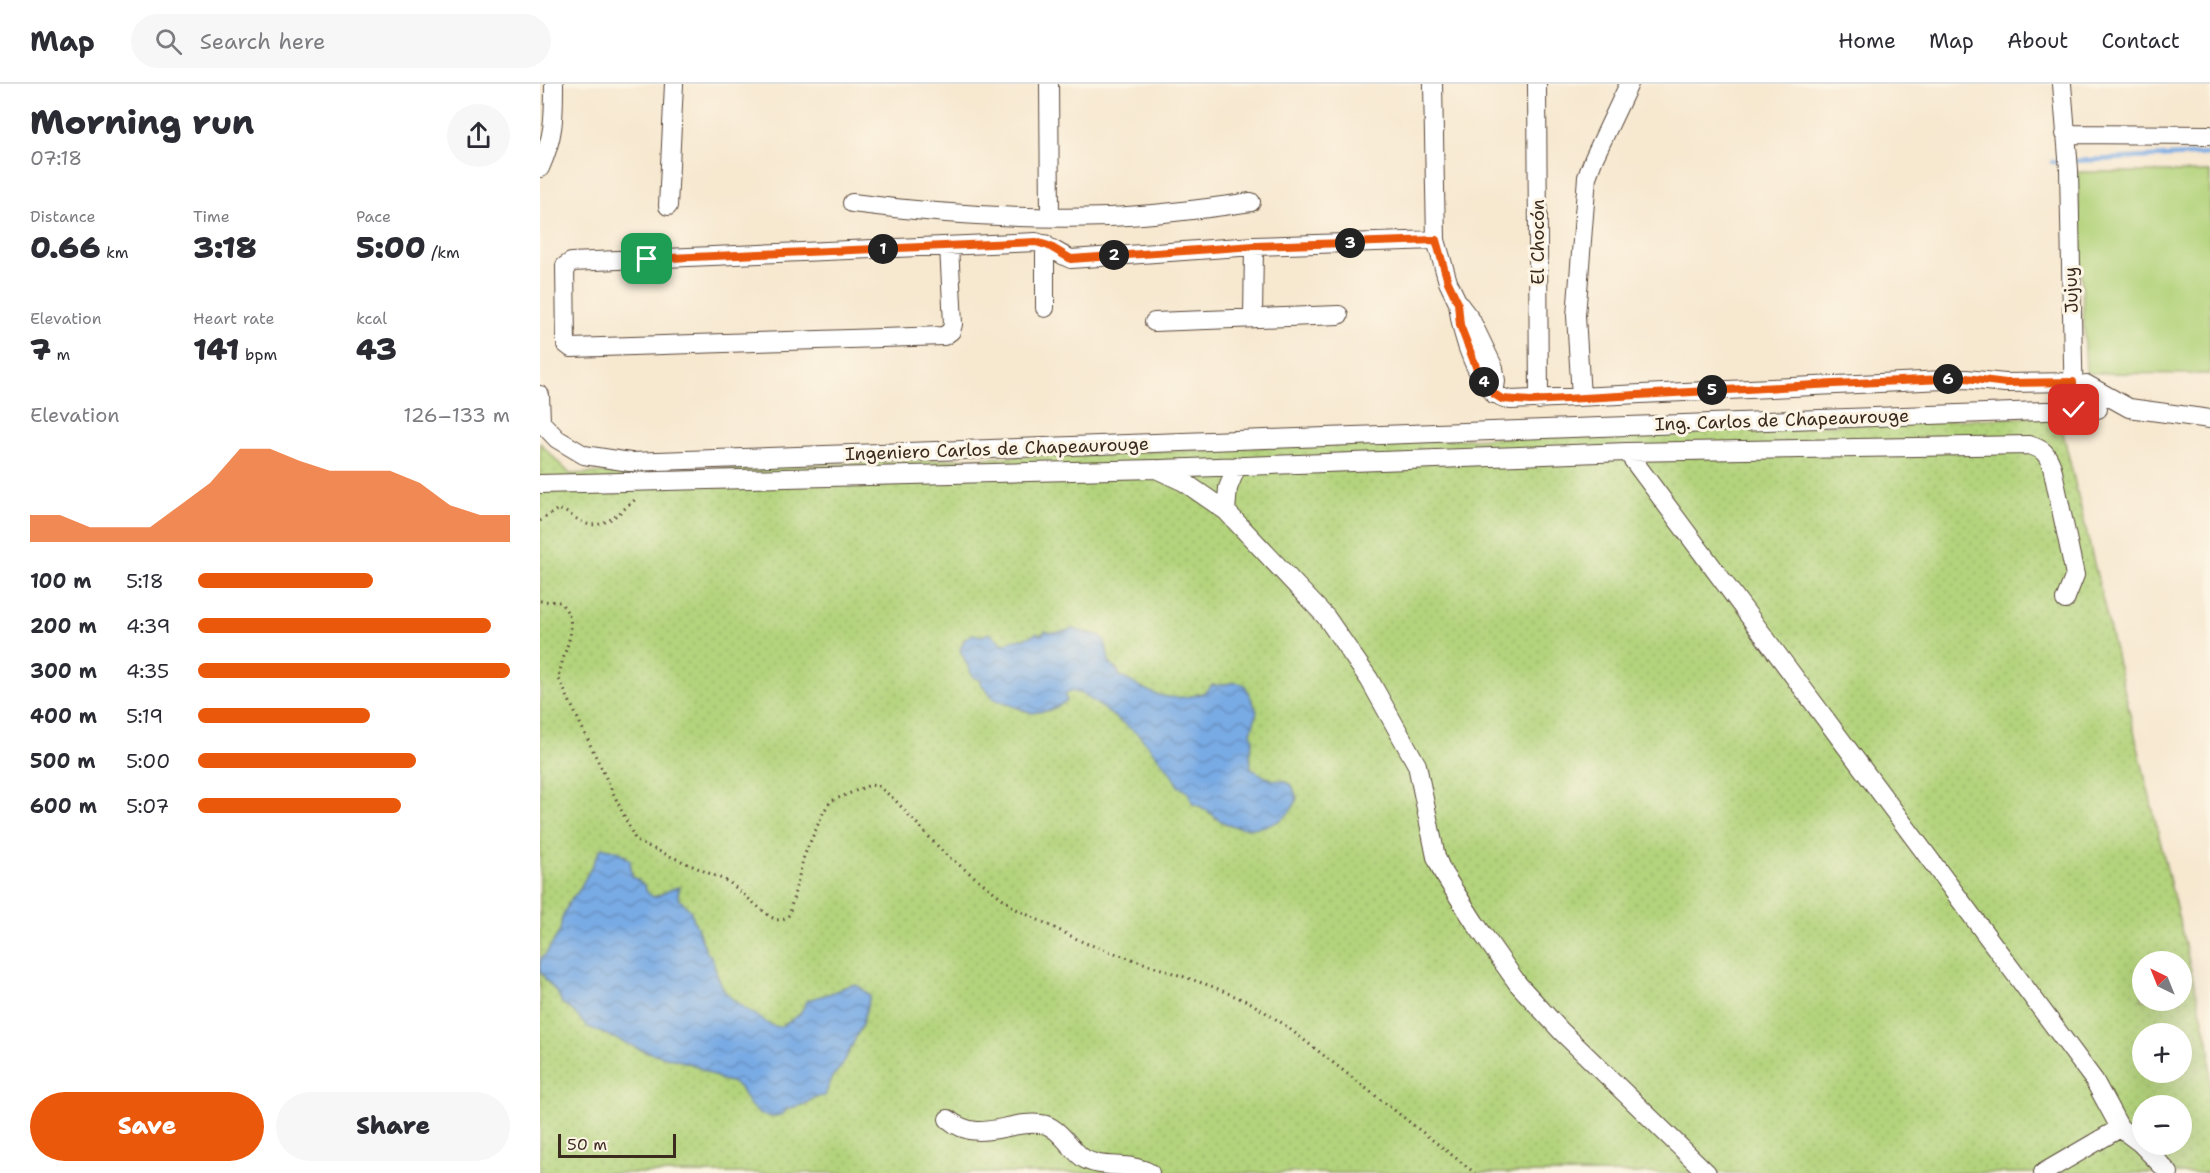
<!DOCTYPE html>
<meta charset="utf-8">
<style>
body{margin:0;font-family:"Shantell Sans",sans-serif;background:#f7f7f7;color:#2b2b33;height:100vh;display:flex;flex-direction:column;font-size:22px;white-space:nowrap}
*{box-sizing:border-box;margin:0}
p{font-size:20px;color:#7c7c81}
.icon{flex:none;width:33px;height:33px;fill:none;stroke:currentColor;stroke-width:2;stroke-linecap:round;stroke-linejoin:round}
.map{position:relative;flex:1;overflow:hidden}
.side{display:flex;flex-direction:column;background:#fff;width:540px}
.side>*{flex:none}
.needle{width:39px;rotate:317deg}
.buttons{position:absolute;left:1592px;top:867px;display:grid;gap:12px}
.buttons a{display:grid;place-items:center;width:60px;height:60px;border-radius:50%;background:#fff;box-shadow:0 6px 24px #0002;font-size:30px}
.scale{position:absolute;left:18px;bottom:15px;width:118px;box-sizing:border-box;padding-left:6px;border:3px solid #3b2a1e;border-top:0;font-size:16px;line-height:21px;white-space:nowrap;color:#3b2a1e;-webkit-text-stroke:4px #fcf5e5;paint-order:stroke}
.pin{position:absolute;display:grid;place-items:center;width:51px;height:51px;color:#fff;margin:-26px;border-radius:12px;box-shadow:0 3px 9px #0006}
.km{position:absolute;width:30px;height:30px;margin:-15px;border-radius:50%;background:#222;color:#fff;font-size:16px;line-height:30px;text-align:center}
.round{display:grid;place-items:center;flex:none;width:63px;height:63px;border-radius:32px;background:#f7f7f7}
.headline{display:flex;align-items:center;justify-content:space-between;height:102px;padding:0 30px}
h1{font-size:33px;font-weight:800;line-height:45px}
.stats{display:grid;grid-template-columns:repeat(3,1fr);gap:9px;height:102px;padding:6px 30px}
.stats div{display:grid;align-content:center}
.stats b{font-size:30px;font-weight:800}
.stats small{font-size:16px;font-weight:400}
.stats p{font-size:16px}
.chart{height:168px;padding:12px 30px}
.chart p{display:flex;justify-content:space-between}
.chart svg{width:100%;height:108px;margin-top:6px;fill:#ea580c;opacity:.7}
.button{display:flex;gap:12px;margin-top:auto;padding:12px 30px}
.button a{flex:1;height:69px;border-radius:36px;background:#ea580c;color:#fff;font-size:24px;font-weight:800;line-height:69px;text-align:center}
.button a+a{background:#f7f7f7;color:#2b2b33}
ul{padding:0 30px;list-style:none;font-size:20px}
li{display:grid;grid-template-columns:96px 72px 1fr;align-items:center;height:45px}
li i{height:15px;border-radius:8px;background:#ea580c}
header{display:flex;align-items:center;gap:36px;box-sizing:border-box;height:84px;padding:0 30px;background:#fff;border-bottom:2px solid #e1e1e2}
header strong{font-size:28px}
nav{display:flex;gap:33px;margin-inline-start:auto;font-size:21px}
.search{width:420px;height:54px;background:#f7f7f7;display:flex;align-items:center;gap:15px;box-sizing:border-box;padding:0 21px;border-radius:33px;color:#7c7c81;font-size:22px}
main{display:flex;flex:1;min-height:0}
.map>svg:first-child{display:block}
</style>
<header>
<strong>Map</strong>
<div class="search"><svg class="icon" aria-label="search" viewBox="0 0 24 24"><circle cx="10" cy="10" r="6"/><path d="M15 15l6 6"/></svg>Search here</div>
<nav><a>Home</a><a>Map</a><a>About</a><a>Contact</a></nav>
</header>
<main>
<section class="side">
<div class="headline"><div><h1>Morning run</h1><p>07:18</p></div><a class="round"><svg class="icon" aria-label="share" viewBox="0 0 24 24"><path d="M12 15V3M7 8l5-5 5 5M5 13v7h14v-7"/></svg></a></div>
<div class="stats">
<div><p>Distance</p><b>0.66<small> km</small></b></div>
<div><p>Time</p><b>3:18</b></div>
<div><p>Pace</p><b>5:00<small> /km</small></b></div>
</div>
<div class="stats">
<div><p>Elevation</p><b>7<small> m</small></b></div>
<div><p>Heart rate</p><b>141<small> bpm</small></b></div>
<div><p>kcal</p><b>43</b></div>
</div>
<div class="chart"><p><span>Elevation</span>126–133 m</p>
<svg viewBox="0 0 160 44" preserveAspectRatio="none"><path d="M0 44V33L10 33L20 38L30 38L40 38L50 29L60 20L70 6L80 6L90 11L100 15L110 15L120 15L130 20L140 29L150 33L160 33V44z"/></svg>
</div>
<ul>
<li><b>100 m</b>5:18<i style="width:56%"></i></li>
<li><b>200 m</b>4:39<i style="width:94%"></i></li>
<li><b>300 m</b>4:35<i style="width:100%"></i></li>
<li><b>400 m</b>5:19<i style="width:55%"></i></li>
<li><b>500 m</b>5:00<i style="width:70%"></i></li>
<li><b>600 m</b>5:07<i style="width:65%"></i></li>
</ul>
<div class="button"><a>Save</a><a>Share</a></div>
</section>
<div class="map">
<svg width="1670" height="1089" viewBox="0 0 1670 1089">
<defs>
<pattern id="grass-dots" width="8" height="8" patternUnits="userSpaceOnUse" patternTransform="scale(1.5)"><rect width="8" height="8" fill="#b3d37b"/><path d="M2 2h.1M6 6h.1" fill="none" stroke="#9bb56a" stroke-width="1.8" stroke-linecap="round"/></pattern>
<pattern id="water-waves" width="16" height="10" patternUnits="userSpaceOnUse" patternTransform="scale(1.5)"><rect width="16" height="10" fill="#78aae4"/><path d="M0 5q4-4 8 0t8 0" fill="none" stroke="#648bb8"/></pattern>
</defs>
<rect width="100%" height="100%" fill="#fcf5e5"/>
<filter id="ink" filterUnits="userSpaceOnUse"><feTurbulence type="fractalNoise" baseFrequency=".0167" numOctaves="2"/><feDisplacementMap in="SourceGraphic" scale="12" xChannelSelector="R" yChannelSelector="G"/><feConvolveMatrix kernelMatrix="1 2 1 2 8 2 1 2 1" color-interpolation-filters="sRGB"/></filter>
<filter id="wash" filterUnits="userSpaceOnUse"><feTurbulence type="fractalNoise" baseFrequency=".008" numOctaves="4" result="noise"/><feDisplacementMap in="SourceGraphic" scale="24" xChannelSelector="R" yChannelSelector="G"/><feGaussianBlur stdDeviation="1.35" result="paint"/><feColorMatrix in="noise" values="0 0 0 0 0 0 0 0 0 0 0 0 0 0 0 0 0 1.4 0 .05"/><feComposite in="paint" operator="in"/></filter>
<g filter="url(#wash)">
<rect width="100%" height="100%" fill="#f7e8d0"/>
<path fill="url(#grass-dots)" stroke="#777e4c" stroke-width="1.5" fill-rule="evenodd" d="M1519,332l151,634v123h-1670v-730l30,31zM1602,878h39v38h-39zM1602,950h39v38h-39zM1602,1022h39v38h-39z"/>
<path fill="#b3d37b" stroke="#777e4c" stroke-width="1.5" d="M1537,88h133v202l-124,-1z"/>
<path fill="url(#water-waves)" stroke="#5a6a81" stroke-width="1.5" d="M532,545l29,7c11,11 1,25 17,35l2,5c27,14 40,26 72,20 10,-2 13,-3 20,-11 13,2 18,-6 33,0l12,26 -6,22 2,5 -3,15 1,15c11,7 19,14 32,12l9,5 5,13c-8,30 -51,37 -76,23 -9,-6 -17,-15 -28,-17l-5,-12 -10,-6 -9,-16 -30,-35 -56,-41 -12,-3 -6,4 2,6 -16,9 -19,3 -38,-14 -13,-15v-4l-8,-3 -13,-27 4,-10 9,-6 9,2 7,-3 15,11c10,-6 25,-4 32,-11l6,2 3,-4c8,4 19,0 27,-2z
M62,763l18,5 10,8 2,16 13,10 2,6 6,5c10,-2 16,-9 27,-10l-2,7 1,5 11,11 17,43 5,4c9,35 13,40 44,58 9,6 12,11 24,12l19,-12 8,-14c8,-4 16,-5 24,-8 20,-7 22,-16 39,3l-8,29 -20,41 -10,11 -7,19 -10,1 -10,7 -18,5 -4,5 -11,3 -12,-3 -11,-10 -9,-16 -9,-6 -9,-2 -30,-16 -48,-13 -58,-25 -13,-15 -11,-8 -4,-9 -12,-14 -6,-10v-11l6,-5 14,-23 2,-13 8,-18 8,-8z"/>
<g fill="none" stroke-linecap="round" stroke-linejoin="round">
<path stroke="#78aae4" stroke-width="4.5" d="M1532,77l138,-7
M1512,78l12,-1"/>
</g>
</g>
<g filter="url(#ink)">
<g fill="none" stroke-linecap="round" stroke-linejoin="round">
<defs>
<path id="minor" d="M509,0l1,133
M893,0l3,156 12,42 10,21 13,17 23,48 2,13 -2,13
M997,0l2,316
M1522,0l7,86 5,240
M1525,50l145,1
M0,84c14,-31 14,-50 14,-84
M312,119c85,11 171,17 257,14 47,-2 95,-8 142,-15
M128,122l6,-122
M505,160v64
M409,162l4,78 -2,7 -7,5 -373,12 -5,-4 -1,-78 6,-4 465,-20c14,4 22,12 35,17l183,-13 182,-6
M918,219c3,30 19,92 53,97l455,-21 39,4 68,-1
M713,234l1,-72
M614,238l185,-7
M1546,300l43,24 81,11
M0,311l1,26
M1041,313l-5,-81 11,-139 7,-19 35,-74
M0,337l17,18 27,16 46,7 1468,-53
M1087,368l467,628 26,48 -77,45
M621,385l466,-17 402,-7c14,4 18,8 23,22l23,108 -10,25
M0,400l616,-15 28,13 42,29 100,106 43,62 48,86 19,92 7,16 32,50 43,61 43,47 146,142
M686,427l2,-23 9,-22
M408,1035c31,26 59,1 93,5 17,1 29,25 42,34 18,12 47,3 67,15
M1580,1044l20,15 29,30"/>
</defs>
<use href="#minor" stroke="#574639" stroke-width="20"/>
<path stroke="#574639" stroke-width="3" stroke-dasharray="1.5 4.5" stroke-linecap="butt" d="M0,437l18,-12c11,3 19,12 29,15 19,5 36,-15 49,-25
M0,517l20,1c24,26 1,47 -1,77l77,162 93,41 40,34 8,4 8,-1 4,-4 15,-59 20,-45 7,-10 39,-16 8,1 16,13 51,55 71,55 69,34 126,43 40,17 31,20 193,150"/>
<use href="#minor" stroke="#fff" stroke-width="18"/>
</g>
</g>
<g fill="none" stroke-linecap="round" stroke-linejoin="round" filter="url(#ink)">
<defs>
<path id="route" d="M107,175l389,-17 13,4 22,13 183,-13 182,-6 12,42 10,21 2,22 18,47 7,12 9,10 8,5 28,2 304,-17 132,-6 40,5 67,-1 1,28"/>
</defs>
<use href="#route" stroke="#fff" stroke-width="12"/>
<use href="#route" stroke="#ea580c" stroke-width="8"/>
</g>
<g text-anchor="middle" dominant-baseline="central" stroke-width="6" stroke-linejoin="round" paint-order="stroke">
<g font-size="18" fill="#3b2a1e" stroke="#fcf5e5">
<text transform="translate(998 158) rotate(-90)">El Chocón</text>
<text transform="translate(1531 206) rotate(-92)">Jujuy</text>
<text transform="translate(1242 336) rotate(-2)">Ing. Carlos de Chapeaurouge</text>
<text transform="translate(457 365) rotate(-2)">Ingeniero Carlos de Chapeaurouge</text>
</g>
</g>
</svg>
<div class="buttons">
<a><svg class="needle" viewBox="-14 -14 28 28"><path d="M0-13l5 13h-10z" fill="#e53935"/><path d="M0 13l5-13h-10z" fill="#7c7c81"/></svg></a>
<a>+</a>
<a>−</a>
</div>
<div class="scale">50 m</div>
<div class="pin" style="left:107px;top:175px;background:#1e9e55"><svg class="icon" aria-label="arrive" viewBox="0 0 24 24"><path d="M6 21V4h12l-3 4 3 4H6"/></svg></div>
<div class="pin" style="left:1534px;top:326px;background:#d93025"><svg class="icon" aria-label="check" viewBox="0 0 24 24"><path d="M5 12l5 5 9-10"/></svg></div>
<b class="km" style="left:343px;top:165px">1</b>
<b class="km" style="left:574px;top:171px">2</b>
<b class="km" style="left:810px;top:159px">3</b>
<b class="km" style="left:944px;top:298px">4</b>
<b class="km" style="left:1172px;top:306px">5</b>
<b class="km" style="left:1408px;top:295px">6</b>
</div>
</main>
